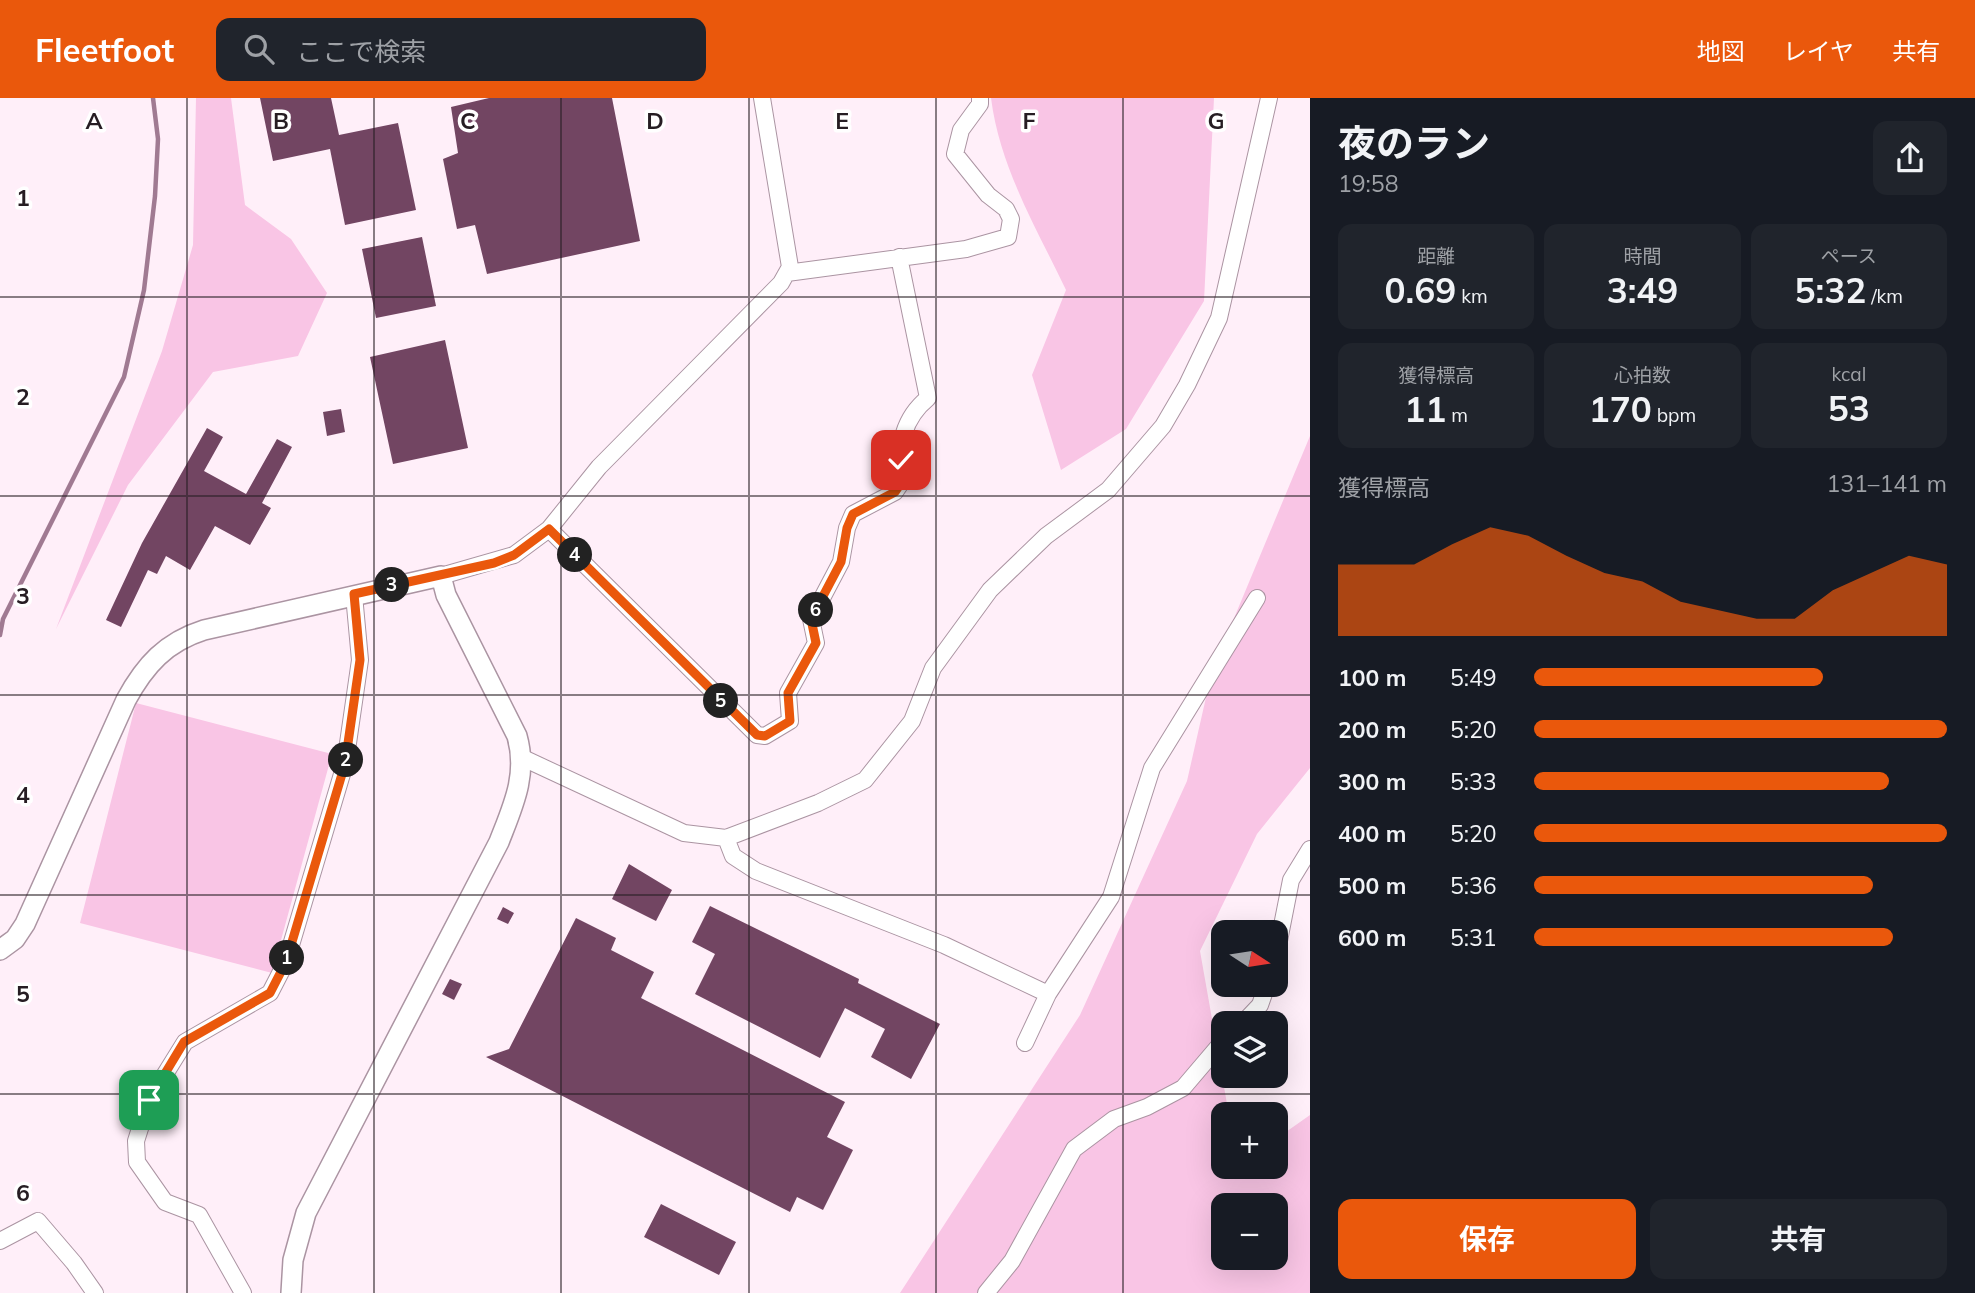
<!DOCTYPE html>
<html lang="ja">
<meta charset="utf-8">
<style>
body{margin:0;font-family:Mulish,"Noto Sans JP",sans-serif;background:#20242c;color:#f1f3f6;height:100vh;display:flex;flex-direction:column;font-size:26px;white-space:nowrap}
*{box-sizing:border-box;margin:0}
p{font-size:23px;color:#9ea1a6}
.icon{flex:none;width:38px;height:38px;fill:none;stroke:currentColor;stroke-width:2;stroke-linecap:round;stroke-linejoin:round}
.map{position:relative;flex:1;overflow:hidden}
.drawer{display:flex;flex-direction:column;background:#171b24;width:665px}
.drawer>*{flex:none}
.needle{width:46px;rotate:102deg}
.buttons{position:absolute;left:1211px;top:822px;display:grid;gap:14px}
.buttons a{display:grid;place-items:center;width:77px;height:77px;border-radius:14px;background:#171b24;box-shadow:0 7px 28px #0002;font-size:35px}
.pin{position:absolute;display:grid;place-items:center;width:60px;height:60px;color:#fff;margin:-30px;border-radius:14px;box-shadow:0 4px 10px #0006}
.km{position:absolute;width:35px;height:35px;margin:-18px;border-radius:50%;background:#222;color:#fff;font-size:19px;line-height:35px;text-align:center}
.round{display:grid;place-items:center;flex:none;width:74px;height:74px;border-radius:14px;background:#20242c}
.overview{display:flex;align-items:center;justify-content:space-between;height:119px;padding:0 28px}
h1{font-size:38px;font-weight:700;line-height:52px}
.metrics{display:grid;grid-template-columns:repeat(3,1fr);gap:10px;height:119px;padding:7px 28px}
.metrics div{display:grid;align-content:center;border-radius:14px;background:#20242c;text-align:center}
.metrics b{font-size:35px;font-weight:700}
.metrics small{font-size:19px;font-weight:400}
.metrics p{font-size:19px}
.chart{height:196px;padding:14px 28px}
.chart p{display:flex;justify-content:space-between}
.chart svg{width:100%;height:126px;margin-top:7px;fill:#ea580c;opacity:.7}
.cta{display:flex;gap:14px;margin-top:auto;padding:14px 28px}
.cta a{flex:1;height:80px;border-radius:14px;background:#ea580c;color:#fff;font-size:28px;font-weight:700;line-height:80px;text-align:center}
.cta a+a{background:#20242c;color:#f1f3f6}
ul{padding:0 28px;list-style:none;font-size:23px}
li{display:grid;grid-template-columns:112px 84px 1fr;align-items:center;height:52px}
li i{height:18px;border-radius:9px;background:#ea580c}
header{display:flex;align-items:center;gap:42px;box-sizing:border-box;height:98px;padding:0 35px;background:#ea580c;color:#fff}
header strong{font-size:33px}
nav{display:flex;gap:38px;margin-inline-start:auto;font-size:24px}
.search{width:490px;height:63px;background:#20242c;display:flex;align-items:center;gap:18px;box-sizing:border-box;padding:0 24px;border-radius:14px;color:#9ea1a6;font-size:26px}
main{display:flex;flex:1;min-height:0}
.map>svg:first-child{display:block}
</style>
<header>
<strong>Fleetfoot</strong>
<div class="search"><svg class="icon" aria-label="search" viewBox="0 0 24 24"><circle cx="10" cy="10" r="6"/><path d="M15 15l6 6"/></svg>ここで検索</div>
<nav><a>地図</a><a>レイヤ</a><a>共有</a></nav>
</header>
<main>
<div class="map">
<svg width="1310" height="1195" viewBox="0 0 1310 1195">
<rect width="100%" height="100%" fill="#ffeff9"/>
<path fill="#f9c5e5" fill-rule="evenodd" d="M196,0h35l14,107 46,34 36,54 -29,63 -85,16 -85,113 -72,144 106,-278 31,-106z
M991,0h223l-10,203 -78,128 -65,41 -29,-95 34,-85c-30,-63 -66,-122 -75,-192z
M1310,338v332l-53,66 -57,117 29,164h-6v52h53v-28l34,-24v178h-410l180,-278 107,-234 25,-110zM1223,1108h53v52h-53z
M136,605l196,51 -60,219 -192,-50z"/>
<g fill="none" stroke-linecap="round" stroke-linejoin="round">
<path stroke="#a07a92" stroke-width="4.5" d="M0,537l3,-16 121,-242 20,-87 11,-94 3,-57 -5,-41"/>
</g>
<path fill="#724562" d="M260,0h71l8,37 59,-12 18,87 -71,15 -15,-76 -57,12z
M489,0h123l28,143 -153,33 -12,-49 -18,4 -14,-70 15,-6 -7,-46z
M422,139l14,69 -60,12 -14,-69z
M445,242l23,108 -75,16 -23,-107z
M341,311l4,23 -18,4 -4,-24z
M207,330l16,9 -19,34 42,23 31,-55 15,8 -30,56 9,5 -21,37 -35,-19 -25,44 -24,-14 -9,18 -9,-4 -27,57 -15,-7 36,-77z
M629,766l43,26 -16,31 -44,-22z
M710,808l149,73 -1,4 82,41 -29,55 -40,-22 14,-28 -40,-21 -25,50 -125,-64 20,-40 -23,-12z
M503,809l11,6 -6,11 -11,-5z
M576,820l40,20 -5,12 43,22 -13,26 204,104 -18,35 26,13 -30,60 -26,-13 -7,15 -304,-155 23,-8z
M450,881l12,5 -8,16 -12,-6z
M661,1106l75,38 -17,33 -75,-38z"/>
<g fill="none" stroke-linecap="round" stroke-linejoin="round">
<defs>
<path id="minor" d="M787,175l179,-24 42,-12 3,-18 -5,-10 -18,-14 -33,-41 6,-24 19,-26v-6
M549,431l208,206 8,1 25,-15 -2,-28 28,-50 -5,-24 30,-57 6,-34 6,-14 42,-22 13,-19c-15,-25 -2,-57 20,-75l-29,-141
M441,478l73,-21 35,-26 50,-62 182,-184 9,-16 -28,-169
M523,660l161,75 42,5 92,-35 47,-23 47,-59 21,-53 57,-78 56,-54 62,-46 55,-64 24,-41 32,-67 50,-220
M726,740l7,18 23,15 188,74 104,49
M1276,858l15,-76 19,-31
M1242,926l18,-19 7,-20
M1025,945l23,-49 63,-97 41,-129 105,-170
M0,1143l38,-20 36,42 21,30
M243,1195l-44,-78 -34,-13 -28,-40 -1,-21 13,-41 36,-58 85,-49 16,-31 59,-198 15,-104 -6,-65
M986,1195l26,-32 62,-112 40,-30 33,-12 36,-19 40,-47"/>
<path id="tertiary" d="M0,852l15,-11 10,-15 101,-224c19,-35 40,-58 78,-70l237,-54 5,19 71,141c11,39 -4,70 -18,106l-193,371 -13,47 -2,33"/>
</defs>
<use href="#minor" stroke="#ab94a2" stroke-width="18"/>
<use href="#tertiary" stroke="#ab94a2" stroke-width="22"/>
<use href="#minor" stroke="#fff" stroke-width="16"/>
<use href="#tertiary" stroke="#fff" stroke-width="19"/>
</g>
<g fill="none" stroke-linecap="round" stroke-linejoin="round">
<defs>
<path id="route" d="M149,1002l35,-58 86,-49 16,-31 59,-198 15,-104 -6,-66 140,-31 20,-8 35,-26 208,206 8,1 25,-15 -2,-28 28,-50 -5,-24 30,-57 6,-34 6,-14 42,-22 13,-19 -7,-13"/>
</defs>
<use href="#route" stroke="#fff" stroke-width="14"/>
<use href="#route" stroke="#ea580c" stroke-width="9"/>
</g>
<path fill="none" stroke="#261d23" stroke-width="2" stroke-opacity="0.55" d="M187,0v1195M374,0v1195M561,0v1195M749,0v1195M936,0v1195M1123,0v1195M0,199h1310M0,398h1310M0,597h1310M0,797h1310M0,996h1310"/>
<g font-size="23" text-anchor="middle" font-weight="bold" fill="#261d23" stroke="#fff" stroke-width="7" stroke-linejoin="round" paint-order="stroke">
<text x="94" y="31">A</text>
<text x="281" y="31">B</text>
<text x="468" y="31">C</text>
<text x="655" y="31">D</text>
<text x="842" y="31">E</text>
<text x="1029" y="31">F</text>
<text x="1216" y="31">G</text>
<text x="23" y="108">1</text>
<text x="23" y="307">2</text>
<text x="23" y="506">3</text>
<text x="23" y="705">4</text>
<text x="23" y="904">5</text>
<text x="23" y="1103">6</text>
</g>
</svg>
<div class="buttons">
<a><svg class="needle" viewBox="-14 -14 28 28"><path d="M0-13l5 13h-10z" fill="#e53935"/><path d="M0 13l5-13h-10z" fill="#9ea1a6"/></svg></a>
<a><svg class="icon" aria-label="layers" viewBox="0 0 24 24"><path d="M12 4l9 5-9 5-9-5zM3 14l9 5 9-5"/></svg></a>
<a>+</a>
<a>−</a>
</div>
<div class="pin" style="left:149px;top:1002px;background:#1e9e55"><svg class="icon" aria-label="arrive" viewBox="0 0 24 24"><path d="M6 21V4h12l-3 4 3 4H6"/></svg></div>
<div class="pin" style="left:901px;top:362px;background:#d93025"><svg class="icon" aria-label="check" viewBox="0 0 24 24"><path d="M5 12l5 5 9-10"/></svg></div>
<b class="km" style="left:287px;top:860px">1</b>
<b class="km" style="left:346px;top:662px">2</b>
<b class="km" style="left:392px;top:487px">3</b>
<b class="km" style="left:575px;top:457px">4</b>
<b class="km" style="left:721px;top:603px">5</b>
<b class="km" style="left:816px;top:512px">6</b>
</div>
<section class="drawer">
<div class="overview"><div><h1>夜のラン</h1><p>19:58</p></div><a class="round"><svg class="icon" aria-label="share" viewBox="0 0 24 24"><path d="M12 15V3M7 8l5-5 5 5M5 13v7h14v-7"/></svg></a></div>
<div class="metrics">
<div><p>距離</p><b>0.69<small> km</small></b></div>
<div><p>時間</p><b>3:49</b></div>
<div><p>ペース</p><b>5:32<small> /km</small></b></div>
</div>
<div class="metrics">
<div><p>獲得標高</p><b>11<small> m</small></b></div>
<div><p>心拍数</p><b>170<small> bpm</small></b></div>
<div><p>kcal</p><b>53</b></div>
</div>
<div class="chart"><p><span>獲得標高</span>131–141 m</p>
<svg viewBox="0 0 160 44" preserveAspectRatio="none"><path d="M0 44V19L10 19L20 19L30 12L40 6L50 9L60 16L70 22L80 25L90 32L100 35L110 38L120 38L130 28L140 22L150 16L160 19V44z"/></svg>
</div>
<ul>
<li><b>100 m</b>5:49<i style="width:70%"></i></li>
<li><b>200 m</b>5:20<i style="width:100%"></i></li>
<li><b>300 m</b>5:33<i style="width:86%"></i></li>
<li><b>400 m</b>5:20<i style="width:100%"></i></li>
<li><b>500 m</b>5:36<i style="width:82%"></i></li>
<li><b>600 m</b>5:31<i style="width:87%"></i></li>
</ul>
<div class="cta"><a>保存</a><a>共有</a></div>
</section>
</main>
